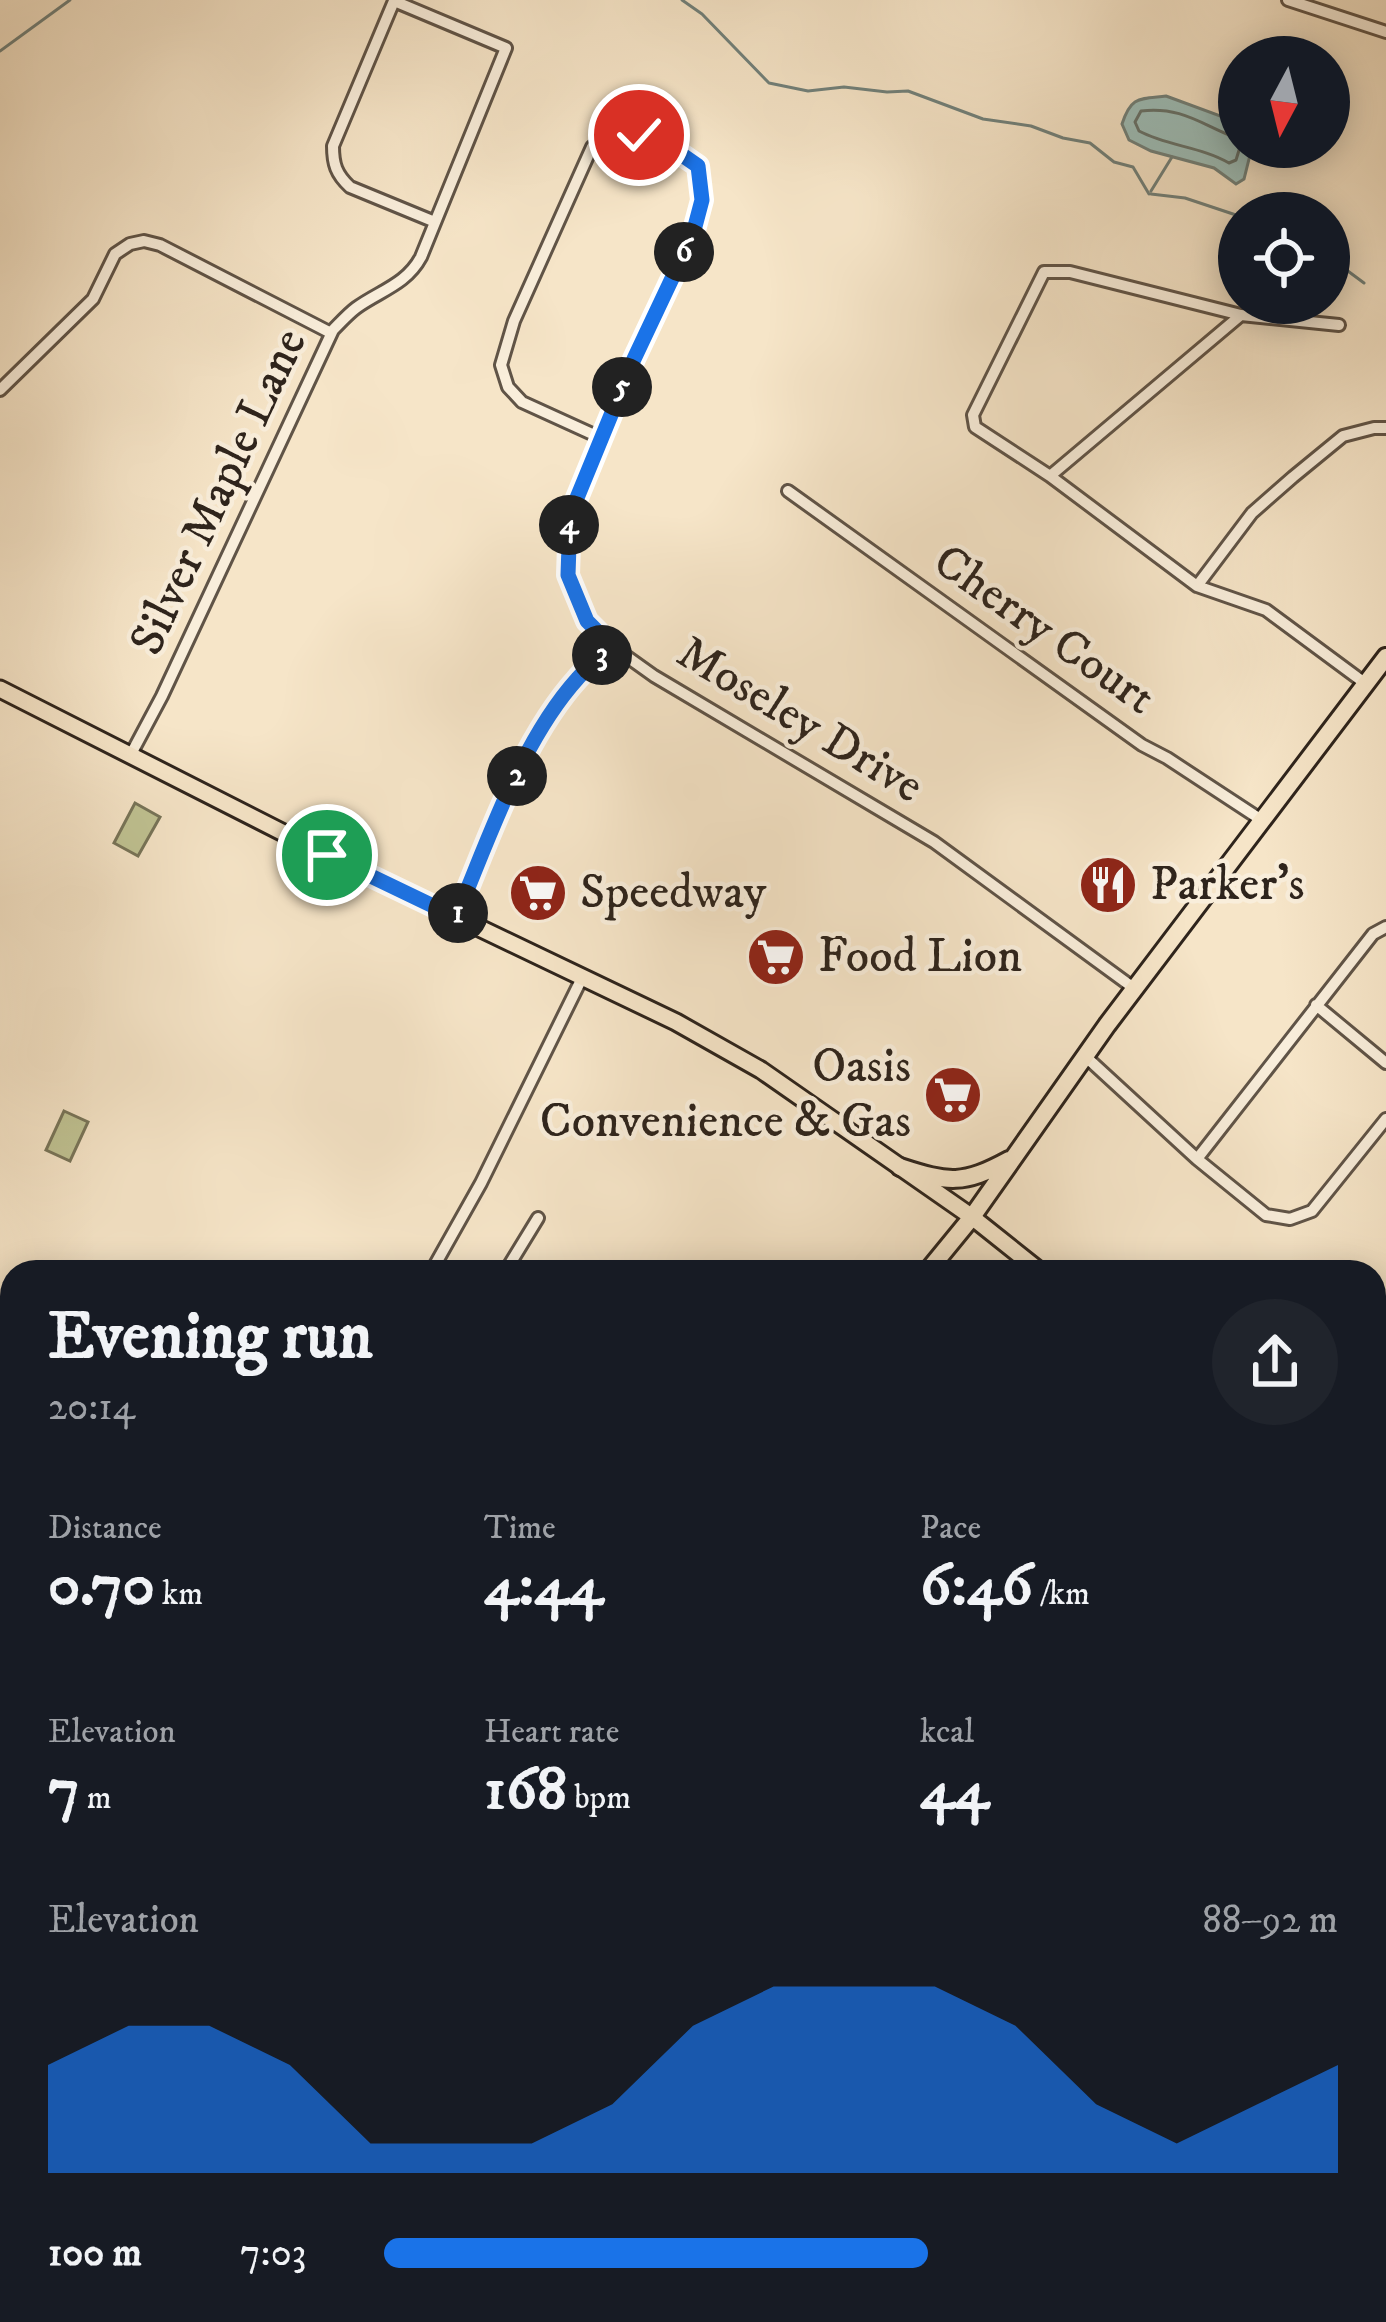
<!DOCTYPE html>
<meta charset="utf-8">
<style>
body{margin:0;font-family:"IM FELL DW Pica",serif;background:#20242c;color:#f1f3f6;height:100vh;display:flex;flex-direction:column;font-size:45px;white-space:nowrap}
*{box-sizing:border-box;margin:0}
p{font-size:39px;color:#9ea1a6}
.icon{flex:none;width:66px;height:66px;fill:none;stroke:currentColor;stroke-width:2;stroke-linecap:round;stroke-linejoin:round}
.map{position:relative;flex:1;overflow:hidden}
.details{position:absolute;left:0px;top:1260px;width:1386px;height:1062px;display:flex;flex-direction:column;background:#171b24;border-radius:36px 36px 0 0;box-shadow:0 6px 30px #0003}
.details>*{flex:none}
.needle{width:78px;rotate:187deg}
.fabs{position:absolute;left:1218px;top:36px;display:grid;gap:24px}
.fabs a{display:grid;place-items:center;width:132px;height:132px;border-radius:50%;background:#171b24;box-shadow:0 6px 30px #0003;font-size:60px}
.pin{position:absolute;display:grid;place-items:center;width:102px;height:102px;color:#fff;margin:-51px;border:6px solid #fff;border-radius:50%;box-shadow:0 3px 12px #0007}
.km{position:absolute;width:60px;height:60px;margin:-30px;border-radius:50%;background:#222;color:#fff;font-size:33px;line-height:60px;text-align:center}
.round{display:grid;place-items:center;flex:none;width:126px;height:126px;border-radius:63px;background:#20242c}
.overview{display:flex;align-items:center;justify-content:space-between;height:204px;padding:0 48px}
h1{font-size:66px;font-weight:700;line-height:90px}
.stats{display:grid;grid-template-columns:repeat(3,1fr);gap:18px;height:204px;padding:12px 48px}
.stats div{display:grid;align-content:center}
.stats b{font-size:60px;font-weight:700}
.stats small{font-size:33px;font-weight:400}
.stats p{font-size:33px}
.chart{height:336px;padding:24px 48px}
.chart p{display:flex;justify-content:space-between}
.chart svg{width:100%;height:216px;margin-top:12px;fill:#1a73e8;opacity:.7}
ul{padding:0 48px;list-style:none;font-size:39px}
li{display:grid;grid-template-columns:192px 144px 1fr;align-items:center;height:90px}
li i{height:30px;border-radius:15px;background:#1a73e8}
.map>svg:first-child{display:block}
</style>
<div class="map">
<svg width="1386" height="2322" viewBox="0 0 1386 2322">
<rect width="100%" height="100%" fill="#f6e5c8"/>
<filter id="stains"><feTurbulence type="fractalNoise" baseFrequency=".00167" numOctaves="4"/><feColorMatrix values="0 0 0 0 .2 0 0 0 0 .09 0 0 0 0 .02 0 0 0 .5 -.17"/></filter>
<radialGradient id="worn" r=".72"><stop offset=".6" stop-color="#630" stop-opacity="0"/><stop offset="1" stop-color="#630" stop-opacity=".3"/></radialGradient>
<path fill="#c0c393" stroke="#777458" stroke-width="3" d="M135,803l25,14 -22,39 -24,-13z
M64,1111l24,11 -18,39 -24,-11z
M1374,1759l12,4v559h-293l8,-12h273z
M0,2206l12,27v77h58l1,12h-71z
M272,2310h447l13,12h-469z
M840,2310h160l-6,12h-143z"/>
<path fill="#9dbfba" stroke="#71817b" stroke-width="3" d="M1166,96l60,22 13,9v20h13l-8,32 -8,5 -22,-16 -63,-17 -22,-11 -7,-16c9,-28 17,-25 44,-28z
M0,2076l12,7v159l-8,-1 -4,6z
M70,2310h134l4,12h-137z"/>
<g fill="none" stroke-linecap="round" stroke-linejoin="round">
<path stroke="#66726b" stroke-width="3" d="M1239,139c-36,-13 -56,-33 -98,-28l-6,11 4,9c28,15 63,16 90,32l7,-3 4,-13"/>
<path stroke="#71817b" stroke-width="3" d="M682,0l20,14 67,69 39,8 36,-4 43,5 21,-1 75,28 48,7 32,12 27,5 24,19 19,5 16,27
M0,51l70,-51
M1151,191l21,-34
M1151,194l34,4 54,18
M1329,257l35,26
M1374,2036l12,7
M552,2322l21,-12"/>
<defs>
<path id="minor" d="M1288,0l98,32
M1241,315l-171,-43h-26l-71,143 2,12 75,49 191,-161 98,10
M0,390l93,-91 22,-45 15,-10 14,-3 16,4 171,88
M601,438l-79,-36 -14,-15 -7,-22 13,-44 78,-174 20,-15c33,4 59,15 86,34l4,34 -9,34 -57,120 -66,161 -2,60 19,46 25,25 42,30 280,166 201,147
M1050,476l147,110 69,24 100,74
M788,491l354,254 25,13 96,63
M1197,586l55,-73 41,-36 50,-41 31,-8h12
M130,756l32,-60 171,-366c7,-7 15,-16 23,-22 23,-17 50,-23 65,-51l85,-209 -112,-47 -61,145c0,18 3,28 17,41l85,35
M456,917c33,-78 64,-176 122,-239 10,-12 23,-21 34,-32
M1316,1005l70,58
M1086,1057l111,102 69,56 24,4 22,-8 74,-92
M1197,1159l176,-225 13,-7
M431,1272l50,-89 102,-207
M505,1272l33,-54
M1374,1339l12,-14"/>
<path id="primary" d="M0,689l327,166 349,167 85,48 211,147 69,55
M1374,1537l12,10"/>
<path id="trunk" d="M900,1167c49,16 63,18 109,-7
M927,1272l45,-55 135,-192 279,-368
M133,2322l9,-12"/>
</defs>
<use href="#minor" stroke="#605447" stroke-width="16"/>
<use href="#primary" stroke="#2e241c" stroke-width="21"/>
<use href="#trunk" stroke="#2e241c" stroke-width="22"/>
<use href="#minor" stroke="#f9eedb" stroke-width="10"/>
<use href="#primary" stroke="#f6e5c8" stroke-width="15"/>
<use href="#trunk" stroke="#f6e5c8" stroke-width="16"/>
</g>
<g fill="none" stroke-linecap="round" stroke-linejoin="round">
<defs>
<path id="route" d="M327,855l129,62c33,-78 65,-176 122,-239 10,-12 23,-21 34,-32l-25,-25 -19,-46 2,-60 64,-156 59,-125 9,-34 -4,-34 -23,-16 -36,-15"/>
</defs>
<use href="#route" stroke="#fff" stroke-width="24"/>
<use href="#route" stroke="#1a73e8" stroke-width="15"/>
</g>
<defs>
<symbol id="restaurant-disc" viewBox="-11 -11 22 22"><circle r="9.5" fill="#8f2418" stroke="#f9eedb"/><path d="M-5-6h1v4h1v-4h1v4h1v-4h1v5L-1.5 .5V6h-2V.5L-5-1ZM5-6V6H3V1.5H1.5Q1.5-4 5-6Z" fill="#fff"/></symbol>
<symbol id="supermarket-disc" viewBox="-11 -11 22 22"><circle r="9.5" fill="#8f2418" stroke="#f9eedb"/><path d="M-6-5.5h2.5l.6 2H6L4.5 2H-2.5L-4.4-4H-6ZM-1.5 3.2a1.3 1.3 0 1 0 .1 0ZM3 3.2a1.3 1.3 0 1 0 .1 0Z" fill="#fff"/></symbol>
</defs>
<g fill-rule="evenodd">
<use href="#restaurant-disc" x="1075" y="852" width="66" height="66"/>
<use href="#supermarket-disc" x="505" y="860" width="66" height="66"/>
<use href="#supermarket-disc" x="743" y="924" width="66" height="66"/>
<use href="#supermarket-disc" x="920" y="1062" width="66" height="66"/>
</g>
<g text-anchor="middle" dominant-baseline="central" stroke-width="9" stroke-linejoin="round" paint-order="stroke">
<g font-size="48" fill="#2e241c" stroke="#f9eedb">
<text transform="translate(219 492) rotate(-65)">Silver Maple Lane</text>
<text transform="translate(1044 630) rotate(35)">Cherry Court</text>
<text transform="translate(800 720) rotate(31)">Moseley Drive</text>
</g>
<g font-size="48" fill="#2e241c" stroke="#f9eedb" text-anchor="start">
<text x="1150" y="885">Parker's</text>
<text x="580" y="893">Speedway</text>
<text x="818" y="957">Food Lion</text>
<text x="911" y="1067" text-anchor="end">Oasis<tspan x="911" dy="55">Convenience &amp; Gas</tspan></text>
</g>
</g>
<rect width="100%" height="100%" filter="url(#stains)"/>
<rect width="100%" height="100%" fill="url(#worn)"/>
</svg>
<div class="fabs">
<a><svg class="needle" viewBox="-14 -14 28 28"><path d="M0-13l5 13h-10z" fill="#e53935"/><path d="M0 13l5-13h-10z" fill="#9ea1a6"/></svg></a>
<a><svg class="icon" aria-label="locate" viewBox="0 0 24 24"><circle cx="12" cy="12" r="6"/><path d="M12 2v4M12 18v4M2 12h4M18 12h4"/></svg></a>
</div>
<div class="pin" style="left:327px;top:855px;background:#1e9e55"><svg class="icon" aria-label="arrive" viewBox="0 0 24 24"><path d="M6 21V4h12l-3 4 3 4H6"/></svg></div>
<div class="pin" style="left:639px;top:135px;background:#d93025"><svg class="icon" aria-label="check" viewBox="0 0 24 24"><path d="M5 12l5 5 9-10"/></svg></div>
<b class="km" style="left:458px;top:913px">1</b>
<b class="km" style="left:517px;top:776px">2</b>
<b class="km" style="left:602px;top:655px">3</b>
<b class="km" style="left:569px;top:525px">4</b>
<b class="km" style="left:622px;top:387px">5</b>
<b class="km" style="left:684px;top:252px">6</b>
<section class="details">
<div class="overview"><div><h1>Evening run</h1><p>20:14</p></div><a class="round"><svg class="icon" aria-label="share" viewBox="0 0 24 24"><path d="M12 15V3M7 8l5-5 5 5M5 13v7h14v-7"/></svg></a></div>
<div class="stats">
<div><p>Distance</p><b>0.70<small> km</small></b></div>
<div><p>Time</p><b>4:44</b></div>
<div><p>Pace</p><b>6:46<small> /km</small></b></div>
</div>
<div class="stats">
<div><p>Elevation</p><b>7<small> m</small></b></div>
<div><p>Heart rate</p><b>168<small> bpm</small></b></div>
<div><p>kcal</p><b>44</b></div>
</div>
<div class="chart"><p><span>Elevation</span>88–92 m</p>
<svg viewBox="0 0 160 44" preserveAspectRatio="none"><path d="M0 44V22L10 14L20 14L30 22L40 38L50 38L60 38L70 30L80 14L90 6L100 6L110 6L120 14L130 30L140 38L150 30L160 22V44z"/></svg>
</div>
<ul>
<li><b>100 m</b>7:03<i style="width:57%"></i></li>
</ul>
</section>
</div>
